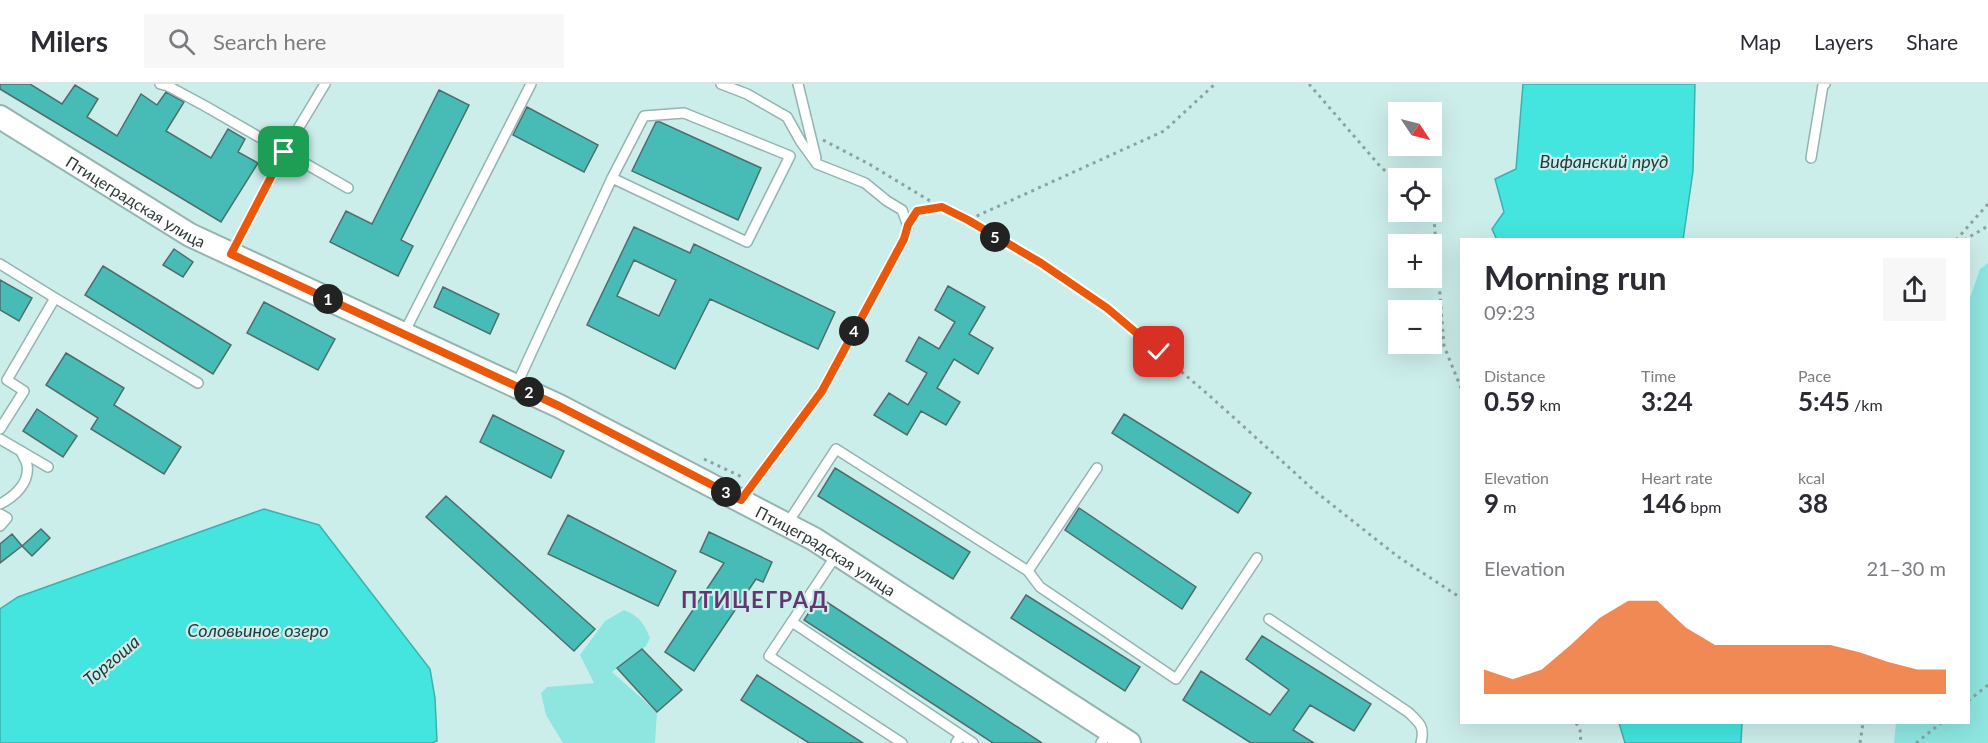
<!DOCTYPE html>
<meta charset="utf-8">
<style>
body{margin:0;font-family:Lato,sans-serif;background:#f7f7f7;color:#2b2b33;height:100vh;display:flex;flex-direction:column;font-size:22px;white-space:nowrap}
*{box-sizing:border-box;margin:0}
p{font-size:20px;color:#7c7c81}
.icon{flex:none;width:33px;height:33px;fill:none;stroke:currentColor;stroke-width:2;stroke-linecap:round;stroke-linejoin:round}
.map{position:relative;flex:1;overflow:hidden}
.details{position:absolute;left:1460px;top:154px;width:510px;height:486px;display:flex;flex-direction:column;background:#fff;border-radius:0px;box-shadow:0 6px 24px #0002}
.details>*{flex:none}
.needle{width:39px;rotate:125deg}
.controls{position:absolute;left:1388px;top:18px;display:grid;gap:12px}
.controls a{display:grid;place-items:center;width:54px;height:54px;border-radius:0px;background:#fff;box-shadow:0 6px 24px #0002;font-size:30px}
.pin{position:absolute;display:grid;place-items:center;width:51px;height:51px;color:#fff;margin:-26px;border-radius:12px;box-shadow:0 3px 9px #0006}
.km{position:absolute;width:30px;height:30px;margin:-15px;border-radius:50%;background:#222;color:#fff;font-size:16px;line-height:30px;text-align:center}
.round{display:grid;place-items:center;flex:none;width:63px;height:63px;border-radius:0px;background:#f7f7f7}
.headline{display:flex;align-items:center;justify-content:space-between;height:102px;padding:0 24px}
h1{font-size:33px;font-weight:700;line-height:45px}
.stats{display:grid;grid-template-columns:repeat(3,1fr);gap:9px;height:102px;padding:6px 24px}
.stats div{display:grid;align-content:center}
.stats b{font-size:26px;font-weight:700}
.stats small{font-size:16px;font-weight:400}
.stats p{font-size:16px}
.chart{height:168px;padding:12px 24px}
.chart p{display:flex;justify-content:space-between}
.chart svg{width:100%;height:108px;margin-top:6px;fill:#ea580c;opacity:.7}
header{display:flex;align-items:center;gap:36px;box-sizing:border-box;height:84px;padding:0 30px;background:#fff;border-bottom:2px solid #e1e1e2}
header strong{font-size:28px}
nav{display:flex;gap:33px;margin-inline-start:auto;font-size:21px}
.search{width:420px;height:54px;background:#f7f7f7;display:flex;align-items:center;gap:15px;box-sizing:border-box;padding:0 21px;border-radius:0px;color:#7c7c81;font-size:22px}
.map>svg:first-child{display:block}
</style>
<header>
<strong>Milers</strong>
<div class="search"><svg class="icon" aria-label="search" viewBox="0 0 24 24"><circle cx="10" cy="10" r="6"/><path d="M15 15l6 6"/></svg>Search here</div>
<nav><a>Map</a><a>Layers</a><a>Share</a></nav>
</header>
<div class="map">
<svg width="1988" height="659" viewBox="0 0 1988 659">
<rect width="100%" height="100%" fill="#cceeeb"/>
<path fill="#8fe6e1" d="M1988,179v480h-94l2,-20h72v-419l12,-35z
M624,526c15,6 20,13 26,28l-4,8 -34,26 45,40 -2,31h-92l-17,-28 -5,-22 6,-6 47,-4 -14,-28 25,-34z"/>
<path fill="#43e5de" stroke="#3cb2ac" stroke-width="1.5" d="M1523,0h172l-2,87 -10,69h-186l-5,-11 12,-17 -9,-33 21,-10z
M264,425l55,16 111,144 5,29 2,43 -5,2h-432v-134l18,-12z
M1619,639h123l-1,20h-116z"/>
<path fill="#47bcb6" stroke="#4f6d6b" stroke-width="1.5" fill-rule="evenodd" d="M0,0h30l32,20 13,-19 23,14 -11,18 30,19 24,-42 16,11 9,-13 18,10 -18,29 45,27 17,-29 17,10 -7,13 20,11 -37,59 -221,-133z
M439,6l30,15 -68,135 12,6 -15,30 -68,-34 16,-31 26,13z
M527,23l71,38 -14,27 -71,-37z
M656,38h4l101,46 -23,52 -106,-49z
M634,143l56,26 4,-9 141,68 -17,37 -108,-50 -35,70 -88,-44zM634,176l42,20 -17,36 -42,-20z
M174,165l19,13 -10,15 -20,-12z
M103,182l128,79 -18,29 -128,-79z
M0,196l32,18 -13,23 -19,-11z
M948,202l37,21 -16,27 24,14 -15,26 -24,-15 -17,29 23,14 -14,23 -25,-14 -14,24 -33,-20 15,-22 19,12 19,-32 -21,-12 13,-24 20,12 16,-27 -20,-12z
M443,203l56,27 -9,20 -56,-27z
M264,218l71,37 -17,31 -71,-37z
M66,269l58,35 -10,17 67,42 -17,27 -73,-45 7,-11 -52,-33z
M37,325l40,27 -14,21 -40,-26z
M1124,330l127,79 -13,20 -126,-80z
M493,331l71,36 -13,27 -71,-36z
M835,384l135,84 -17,27 -135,-83z
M446,412l149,133 -21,22 -148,-134z
M1079,424l117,79 -14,22 -117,-79z
M568,431l108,56 -18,35 -110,-52z
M41,445l9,9 -18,18 -10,-10z
M709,448l63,30 -9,20 -7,-3 -62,92 -29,-19 59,-89 -24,-11z
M12,450l10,12 -22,17v-19z
M1026,511l114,72 -15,24 -114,-73z
M819,513l223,146h-49l-189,-123z
M1262,552l109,68 -17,27 -44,-26 -17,25 21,13h-63l-68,-43 18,-29 69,44 19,-25 -43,-31z
M642,565l40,41 -25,22 -40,-44z
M757,591l106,68h-54l-68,-43z"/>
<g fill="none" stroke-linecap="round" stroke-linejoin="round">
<defs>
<path id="service" d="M160,0l8,2 37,20 143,82
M721,0l26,10 40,23 14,25 16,22 48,19 22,18 15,9 6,16 -4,13 -82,152 -81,109
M798,0l18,74
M1811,74l12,-73 2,-1
M231,170l53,-102 41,-68
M0,180l55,34 143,85
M404,249l127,-249
M516,302l96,-208 135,64 43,-86 -106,-43 -40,3 -32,62
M0,345l24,-38 -17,-11 48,-82
M0,355l48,28
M0,420c14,-7 30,-21 27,-39 -1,-5 -5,-10 -6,-14
M0,430l7,4 -7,8
M787,440l49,-75 192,122 12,16 136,92 81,-121
M837,470l-68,102 133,87
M1028,487l69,-103
M1269,535l139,93c12,11 17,15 13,31
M792,538l169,113 -5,8
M961,651l12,8
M1101,659l9,-12"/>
<g id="tertiary">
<path id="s1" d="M0,33l190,118 369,171 255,133 315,204"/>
</g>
</defs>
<use href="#service" stroke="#93b4b1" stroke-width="12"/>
<use href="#tertiary" stroke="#93b4b1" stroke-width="26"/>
<path stroke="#8aa3a1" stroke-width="3" stroke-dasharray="3 4.5" stroke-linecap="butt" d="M1309,0l70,81 19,18
M823,56l46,24 71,43
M1427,128l7,7 10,127 17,42
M915,130l2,-3 25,-4 26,13 196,-89 51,-47
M968,136l73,43 66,45 104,89 105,95 81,64 64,42
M1956,156l32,-36
M1964,156l24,-14
M704,375l40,19
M1968,617l20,-16
M1576,639l4,7 1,13
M1860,659l3,-20
M1916,659l25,-20"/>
<use href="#service" stroke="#fff" stroke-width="9"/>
<use href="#tertiary" stroke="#fff" stroke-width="22"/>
</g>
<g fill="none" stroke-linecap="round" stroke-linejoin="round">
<defs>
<path id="route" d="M284,68l-53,102 328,152 182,94 81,-109 82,-152 4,-14 9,-14 25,-4 26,13 73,43 66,45 52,44"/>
</defs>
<use href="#route" stroke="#fff" stroke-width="12"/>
<use href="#route" stroke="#ea580c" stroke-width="8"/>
</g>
<g text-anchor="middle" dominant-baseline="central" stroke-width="4.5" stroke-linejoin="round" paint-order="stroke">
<g font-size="16" fill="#2c3a39" stroke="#cceeeb">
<text stroke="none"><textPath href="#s1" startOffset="160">Птицеградская улица</textPath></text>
<text stroke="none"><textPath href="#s1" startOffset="934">Птицеградская улица</textPath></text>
</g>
<g font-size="18" font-style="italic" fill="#223c3b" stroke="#cceeeb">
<text x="1604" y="77">Вифанский пруд</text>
<text x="258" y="546">Соловьиное озеро</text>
<text transform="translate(111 576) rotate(-40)">Торгоша</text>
</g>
<g font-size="22" font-weight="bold" letter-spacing="1.5" fill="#60386f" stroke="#cceeeb">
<text x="755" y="515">ПТИЦЕГРАД</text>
</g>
</g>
</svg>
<div class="controls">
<a><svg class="needle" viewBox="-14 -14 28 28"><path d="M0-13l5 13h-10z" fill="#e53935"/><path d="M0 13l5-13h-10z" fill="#7c7c81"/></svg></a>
<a><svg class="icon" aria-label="locate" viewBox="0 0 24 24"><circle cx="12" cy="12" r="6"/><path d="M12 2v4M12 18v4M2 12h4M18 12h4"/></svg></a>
<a>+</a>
<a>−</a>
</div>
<div class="pin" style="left:284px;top:68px;background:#1e9e55"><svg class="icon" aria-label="arrive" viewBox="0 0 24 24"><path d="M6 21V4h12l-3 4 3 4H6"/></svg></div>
<div class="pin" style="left:1159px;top:268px;background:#d93025"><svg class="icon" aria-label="check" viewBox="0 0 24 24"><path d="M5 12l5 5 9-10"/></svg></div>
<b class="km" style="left:328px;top:215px">1</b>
<b class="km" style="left:529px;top:308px">2</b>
<b class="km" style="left:726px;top:408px">3</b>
<b class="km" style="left:854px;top:247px">4</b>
<b class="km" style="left:995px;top:153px">5</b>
<section class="details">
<div class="headline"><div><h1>Morning run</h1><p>09:23</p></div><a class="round"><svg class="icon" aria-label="share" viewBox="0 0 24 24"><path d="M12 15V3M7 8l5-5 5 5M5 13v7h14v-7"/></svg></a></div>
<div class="stats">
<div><p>Distance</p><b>0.59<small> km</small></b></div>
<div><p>Time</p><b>3:24</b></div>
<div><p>Pace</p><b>5:45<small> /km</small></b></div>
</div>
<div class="stats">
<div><p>Elevation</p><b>9<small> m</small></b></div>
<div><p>Heart rate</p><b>146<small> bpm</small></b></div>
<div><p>kcal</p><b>38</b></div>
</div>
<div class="chart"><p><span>Elevation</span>21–30 m</p>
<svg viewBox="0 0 160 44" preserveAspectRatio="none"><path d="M0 44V34L10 38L20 34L30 24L40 13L50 6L60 6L70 17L80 24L90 24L100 24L110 24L120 24L130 27L140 31L150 34L160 34V44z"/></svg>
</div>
</section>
</div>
